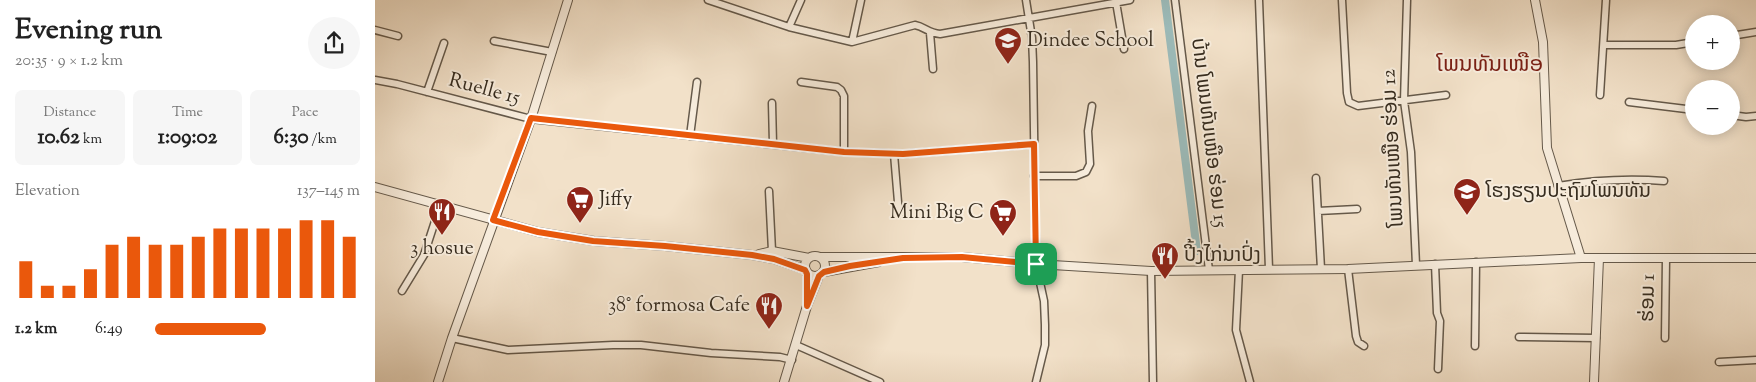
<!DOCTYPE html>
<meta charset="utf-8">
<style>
body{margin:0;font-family:"Sorts Mill Goudy","Noto Sans Lao",serif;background:#f6f6f6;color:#222;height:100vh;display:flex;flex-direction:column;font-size:19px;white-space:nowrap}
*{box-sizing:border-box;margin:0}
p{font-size:16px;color:#767676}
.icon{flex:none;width:28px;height:28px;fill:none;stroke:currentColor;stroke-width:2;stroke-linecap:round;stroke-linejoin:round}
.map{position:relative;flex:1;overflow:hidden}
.sheet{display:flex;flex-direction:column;background:#fff;width:375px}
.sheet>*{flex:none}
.buttons{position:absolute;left:1310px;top:15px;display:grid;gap:10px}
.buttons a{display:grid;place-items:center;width:55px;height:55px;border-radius:50%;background:#fff;box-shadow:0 2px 12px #0003;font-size:25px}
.pin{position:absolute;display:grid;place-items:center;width:42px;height:42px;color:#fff;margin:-21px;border-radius:10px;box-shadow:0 2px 8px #0006}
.round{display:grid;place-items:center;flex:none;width:52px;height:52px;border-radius:26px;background:#f6f6f6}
.headline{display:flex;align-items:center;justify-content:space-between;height:85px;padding:0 15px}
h1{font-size:28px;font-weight:700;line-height:38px}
.stats{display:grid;grid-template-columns:repeat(3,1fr);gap:8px;height:85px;padding:5px 15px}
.stats div{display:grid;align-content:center;border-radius:8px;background:#f6f6f6;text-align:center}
.stats b{font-size:21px;font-weight:700}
.stats small{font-size:14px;font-weight:400}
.stats p{font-size:14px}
.chart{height:140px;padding:10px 15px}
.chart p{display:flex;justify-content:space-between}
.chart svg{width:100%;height:90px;margin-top:5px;stroke:#ea580c;stroke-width:6}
ul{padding:0 15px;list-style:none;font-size:16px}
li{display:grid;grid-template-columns:80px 60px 1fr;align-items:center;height:38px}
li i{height:12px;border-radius:6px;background:#ea580c}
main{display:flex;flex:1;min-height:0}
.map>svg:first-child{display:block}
</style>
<main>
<section class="sheet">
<div class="headline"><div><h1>Evening run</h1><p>20:35 · 9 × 1.2 km</p></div><a class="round"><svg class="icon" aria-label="share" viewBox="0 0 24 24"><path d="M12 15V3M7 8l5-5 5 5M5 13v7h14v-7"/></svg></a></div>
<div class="stats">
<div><p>Distance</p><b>10.62<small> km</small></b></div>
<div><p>Time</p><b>1:09:02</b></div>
<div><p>Pace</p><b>6:30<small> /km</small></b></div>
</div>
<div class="chart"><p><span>Elevation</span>137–145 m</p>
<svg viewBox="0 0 160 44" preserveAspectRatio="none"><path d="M5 44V26M15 44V38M25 44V38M35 44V30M45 44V18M55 44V14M65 44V18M75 44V18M85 44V14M95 44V10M105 44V10M115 44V10M125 44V10M135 44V6M145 44V6M155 44V14"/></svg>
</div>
<ul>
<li><b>1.2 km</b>6:49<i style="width:54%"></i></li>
</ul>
</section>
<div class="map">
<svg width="1381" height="382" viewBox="0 0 1381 382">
<rect width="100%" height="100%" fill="#f2e1c9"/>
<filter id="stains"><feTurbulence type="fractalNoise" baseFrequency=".004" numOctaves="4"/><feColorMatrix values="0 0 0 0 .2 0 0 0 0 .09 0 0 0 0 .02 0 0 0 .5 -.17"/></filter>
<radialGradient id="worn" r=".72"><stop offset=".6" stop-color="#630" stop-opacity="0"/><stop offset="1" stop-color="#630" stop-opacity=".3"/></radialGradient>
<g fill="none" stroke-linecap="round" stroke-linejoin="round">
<path stroke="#9cbcbb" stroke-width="8" d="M790,0l32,251"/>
<defs>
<path id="minor" d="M333,0l81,27 63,15 63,-17c10,2 13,8 25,9l190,-34
M651,0l6,38 1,24 3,202 8,37 1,24v20l-9,37
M800,0l34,270
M884,0l10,269
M967,0l5,93 2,9 9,4 88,-11
M1032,0l-3,101 7,51 5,113
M741,2l8,47
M414,27l12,-27
M0,30l23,6
M555,33l3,36
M1356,36l25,-4
M119,41l58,11
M477,42l9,-42
M1229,45h72l18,-3
M0,80l22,4 134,35 313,33 59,2 131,-10
M426,82l36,5 4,3 3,6v56
M52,92l17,-49
M1225,95l6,-95
M1254,102l65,8
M397,103l1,41
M1356,115l15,2 10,-1
M315,136l7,-54
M519,154l5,60
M659,176h42l10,-4 4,-8 -2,-33 4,-25
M941,178l5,91
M1183,186c36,-6 70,-8 106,-5
M394,191l3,60
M943,211l39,-2
M1060,264l2,49 3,8 -2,48
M973,269l8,67 2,6 6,4
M864,270l-3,60 14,52
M776,271l2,111
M27,291l22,-36 16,-49
M1144,337l77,1
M77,338l56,12 105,-5h28l70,8 69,4 12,3
M1290,338l1,-79
M421,345l84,37
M1100,346l1,-84
M1344,362l37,-2"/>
<path id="tertiary" d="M1160,0l8,42 4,106 34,110
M0,187l163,45 56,9 71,5 87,9 22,4 32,11
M384,254l13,-3 37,7
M430 266a10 10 0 1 1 20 0a10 10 0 1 1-20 0Z
M445,257h142l74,7 115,7 197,-2 233,-11h175
M449,272l55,-10
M432,302v-29
M63,382l14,-44 79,-219 37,-119
M409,382l23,-76 12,-30
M1219,382l5,-124"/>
</defs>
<use href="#minor" stroke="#65594a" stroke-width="9"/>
<use href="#tertiary" stroke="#65594a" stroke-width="10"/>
<use href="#minor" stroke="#f7ecdc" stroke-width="6"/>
<use href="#tertiary" stroke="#f7ecdc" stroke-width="8"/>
</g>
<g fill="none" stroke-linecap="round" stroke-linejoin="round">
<defs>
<path id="route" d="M156,118l313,34 59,2 131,-10 2,120 -74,-7 -59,1 -53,8 -26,6 -5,4 -12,30v-32l-2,-4 -31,-11 -22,-4 -87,-9 -72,-5 -55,-9 -45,-12z"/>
</defs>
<use href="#route" stroke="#fff" stroke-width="10"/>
<use href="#route" stroke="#ea580c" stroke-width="6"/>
</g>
<defs>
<symbol id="school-pin" viewBox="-11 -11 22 30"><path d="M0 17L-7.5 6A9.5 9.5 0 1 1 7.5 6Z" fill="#8f2418" stroke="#f7ecdc"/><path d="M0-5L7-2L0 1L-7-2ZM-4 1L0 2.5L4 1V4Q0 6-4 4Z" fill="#fff"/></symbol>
<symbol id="supermarket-pin" viewBox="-11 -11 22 30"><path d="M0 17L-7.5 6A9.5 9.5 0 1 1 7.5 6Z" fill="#8f2418" stroke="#f7ecdc"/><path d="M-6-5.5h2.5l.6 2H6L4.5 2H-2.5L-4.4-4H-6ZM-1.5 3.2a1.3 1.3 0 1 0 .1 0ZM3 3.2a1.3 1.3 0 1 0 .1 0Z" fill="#fff"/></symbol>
<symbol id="restaurant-pin" viewBox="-11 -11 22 30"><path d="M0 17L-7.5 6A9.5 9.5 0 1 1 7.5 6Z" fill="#8f2418" stroke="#f7ecdc"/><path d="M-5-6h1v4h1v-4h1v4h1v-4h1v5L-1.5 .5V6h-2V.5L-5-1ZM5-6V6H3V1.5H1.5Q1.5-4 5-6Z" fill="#fff"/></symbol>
</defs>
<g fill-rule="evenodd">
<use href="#school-pin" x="617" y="25" width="32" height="43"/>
<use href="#school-pin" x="1076" y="176" width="32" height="43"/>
<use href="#supermarket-pin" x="189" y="184" width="32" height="43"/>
<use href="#restaurant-pin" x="51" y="196" width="32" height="43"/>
<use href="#supermarket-pin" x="612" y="197" width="32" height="43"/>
<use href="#restaurant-pin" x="774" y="240" width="32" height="43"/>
<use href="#restaurant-pin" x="378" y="290" width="32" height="43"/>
</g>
<g text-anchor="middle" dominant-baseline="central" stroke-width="4" stroke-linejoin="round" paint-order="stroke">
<g font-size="20" fill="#362c1f" stroke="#f7ecdc" text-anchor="start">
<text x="652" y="41">Dindee School</text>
<text x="1111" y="192">ໂຮງຮຽນປະຖົມໂພນທັນ</text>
<text x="224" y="200">Jiffy</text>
<text x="609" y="213" text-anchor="end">Mini Big C</text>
<text x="67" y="249" text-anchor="middle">3 hosue</text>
<text x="809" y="256">ປີ້ງໄກ່ນາປົ່ງ</text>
<text x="375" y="306" text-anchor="end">38° formosa Cafe</text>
</g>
<g font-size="20" fill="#362c1f" stroke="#f7ecdc">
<text transform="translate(109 90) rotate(15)">Ruelle 15</text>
<text transform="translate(833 133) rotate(83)">ບ້ານ ໂພນທັນເໜືອ ຮ່ອມ 15</text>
<text transform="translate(1019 148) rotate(-93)">ໂພນທັນເໜືອ ຮ່ອມ 12</text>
<text transform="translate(1274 298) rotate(-89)">ຮ່ອມ 1</text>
</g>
<g font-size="22" fill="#7a1f14" stroke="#f7ecdc">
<text x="1115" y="66">ໂພນທັນເໜືອ</text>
</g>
</g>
<rect width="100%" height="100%" filter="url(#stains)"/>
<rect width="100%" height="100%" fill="url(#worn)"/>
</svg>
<div class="buttons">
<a>+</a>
<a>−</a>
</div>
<div class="pin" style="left:661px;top:264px;background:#1e9e55"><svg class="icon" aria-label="arrive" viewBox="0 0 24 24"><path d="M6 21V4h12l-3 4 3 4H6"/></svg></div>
</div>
</main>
